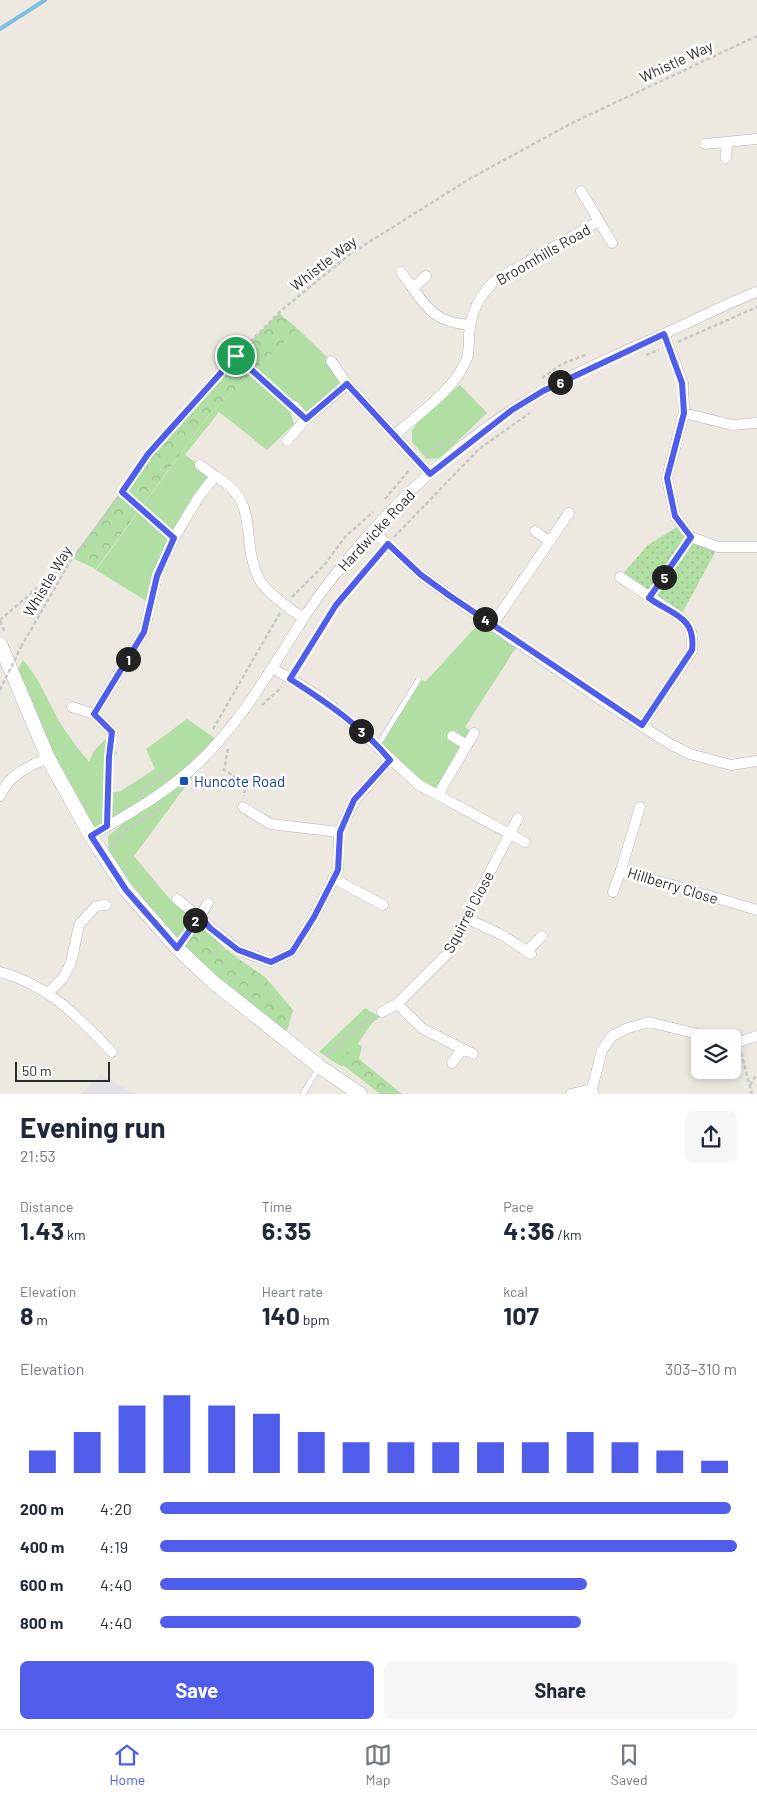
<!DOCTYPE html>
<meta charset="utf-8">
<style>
body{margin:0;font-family:Barlow,sans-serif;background:#f6f6f7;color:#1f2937;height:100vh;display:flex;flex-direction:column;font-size:19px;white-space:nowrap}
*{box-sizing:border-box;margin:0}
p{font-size:16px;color:#747a83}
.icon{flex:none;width:28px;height:28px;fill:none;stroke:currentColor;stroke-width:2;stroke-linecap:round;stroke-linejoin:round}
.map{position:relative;height:1094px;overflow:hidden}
.side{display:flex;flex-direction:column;background:#fff;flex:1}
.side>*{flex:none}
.controls{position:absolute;left:691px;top:1029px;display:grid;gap:10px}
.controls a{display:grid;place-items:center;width:50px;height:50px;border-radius:8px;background:#fff;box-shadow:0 2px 8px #0003;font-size:25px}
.scale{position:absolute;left:15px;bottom:12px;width:95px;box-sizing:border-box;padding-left:5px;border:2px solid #2d2d2d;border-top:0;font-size:14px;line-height:18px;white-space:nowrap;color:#2d2d2d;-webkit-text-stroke:4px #fff;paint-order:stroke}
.pin{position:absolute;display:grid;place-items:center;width:42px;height:42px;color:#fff;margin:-21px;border:2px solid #fff;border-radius:50%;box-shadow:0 1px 5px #0007}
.km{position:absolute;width:25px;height:25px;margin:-12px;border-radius:50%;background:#222;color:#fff;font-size:14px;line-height:25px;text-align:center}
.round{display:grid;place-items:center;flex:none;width:52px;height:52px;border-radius:8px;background:#f6f6f7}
.overview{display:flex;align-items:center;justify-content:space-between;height:85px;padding:0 20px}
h1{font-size:28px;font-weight:700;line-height:38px}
.stats{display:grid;grid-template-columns:repeat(3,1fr);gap:8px;height:85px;padding:5px 20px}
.stats div{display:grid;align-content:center}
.stats b{font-size:25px;font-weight:700}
.stats small{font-size:14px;font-weight:400}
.stats p{font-size:14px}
.chart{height:140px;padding:10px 20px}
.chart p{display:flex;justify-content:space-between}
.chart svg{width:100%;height:90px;margin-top:5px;stroke:#505deb;stroke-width:6}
.primary-button{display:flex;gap:10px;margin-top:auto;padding:10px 20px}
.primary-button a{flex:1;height:58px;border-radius:8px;background:#505deb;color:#fff;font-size:20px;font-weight:700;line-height:58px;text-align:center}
.primary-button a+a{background:#f6f6f7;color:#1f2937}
ul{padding:0 20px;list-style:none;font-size:16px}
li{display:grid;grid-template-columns:80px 60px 1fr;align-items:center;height:38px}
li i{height:12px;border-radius:6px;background:#505deb}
.tabs{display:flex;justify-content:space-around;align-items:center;height:70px;border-top:1px solid #e0e1e3;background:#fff;font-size:14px;color:#747a83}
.tabs a{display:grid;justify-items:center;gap:2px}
.tabs .current{color:#505deb}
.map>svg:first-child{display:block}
</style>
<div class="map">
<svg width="757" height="1094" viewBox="0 0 757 1094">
<defs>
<pattern id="forest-crowns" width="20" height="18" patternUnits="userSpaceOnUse" patternTransform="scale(1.25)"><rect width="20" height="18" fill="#b1dea3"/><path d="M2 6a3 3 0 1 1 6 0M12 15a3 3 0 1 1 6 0" fill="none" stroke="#99bf8d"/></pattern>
<pattern id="park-dots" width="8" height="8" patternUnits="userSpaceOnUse" patternTransform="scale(1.25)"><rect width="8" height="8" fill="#b1dea3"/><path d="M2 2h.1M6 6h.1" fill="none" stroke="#99bf8d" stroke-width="1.8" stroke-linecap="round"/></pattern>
</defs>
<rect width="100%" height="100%" fill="#ede9e1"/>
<path fill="#e3e0e6" d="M101,1074l32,20h-52z"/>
<path fill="#b1dea3" d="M298,329l33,32 16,23 -41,35 -13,-12 -3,4 4,13 -27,26 -48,-38 -34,43 30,21 -41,62 -23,66 -55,-34 112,-154z
M460,385l27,28 -47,45 -13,1 -15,-17v-12l11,-15z
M484,618l35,25 -54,84 9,6 -36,62 -60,-50 41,-66 7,2z
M23,660c17,19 25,42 38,64 8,13 18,26 28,38l5,-11 18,-19 -2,13 7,8 -4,4v36l8,-2 34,-22 -9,-20 41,-30 32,22 -85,115 39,47 23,16 29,30 41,29 27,32 -7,24 -5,-2 -101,-88 -71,-88 -1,-20 29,-24 -46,24 -77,-160z
M365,1008l15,9 -8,6 -30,44 -23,-15z"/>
<path fill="url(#forest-crowns)" d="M279,313l19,16 -90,87 -112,153 -24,-11 76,-104 73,-83z
M193,923l44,35 29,20 4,12 23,20 -7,19 -85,-72 -13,-18z
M355,1043l7,3 -3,13 43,35h-22l-41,-32z"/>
<path fill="url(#park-dots)" d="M680,525l11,12 27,10 -38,70 -60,-40 28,-32z"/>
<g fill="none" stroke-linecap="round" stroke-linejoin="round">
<path stroke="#7ebfe5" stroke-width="4" d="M0,29l45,-29"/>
<defs>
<path id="lane" d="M378,745l41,-66
M303,1094l16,-27"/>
<path id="street" d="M705,144l52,-5
M726,158l1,-15
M581,191l31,52
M401,272c23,30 28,50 69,53
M413,288l13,-12
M664,334l19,49 1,30 -17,65 8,38 16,21 27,10h39
M331,361l16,23
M294,406l12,13
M684,413l48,12 25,-2
M396,434c24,-22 59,-44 71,-76 2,-6 2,-16 2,-23 2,-23 10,-38 25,-54l105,-60
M287,441l19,-22 41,-35 83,90
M200,465l15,11
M372,530l49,45 29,21 148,102 72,46 20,10 41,11 26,-4
M535,531l15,11
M620,577l60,40c12,10 13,18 12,34l-50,74
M493,624l76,-111
M273,668l45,28 26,20 75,69 106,57
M72,707l22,7 50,-82 13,-57 17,-37 24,-40 17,-22c46,25 25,62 43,101 7,15 32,32 45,41
M94,714l18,18
M452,736l15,9
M438,795l36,-62
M0,796c10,-22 27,-29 48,-38
M243,807l27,17 69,8
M640,807l-19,63 136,40
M91,836c37,-22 74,-42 106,-72 44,-41 74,-95 106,-145 20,-31 44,-60 68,-87 47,-53 112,-108 174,-142 38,-21 79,-39 119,-56 31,-14 61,-30 93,-42
M334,879l49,26
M613,892l8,-22
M177,899l61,51 33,12 21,-10 22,-35 24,-47 1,-38 16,-32 35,-40
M200,916l8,-13
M466,918l38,18 27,18
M527,951l15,-15
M0,972c48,12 79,46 112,80
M48,993l15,-15 8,-15 8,-38 17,-19 10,-1
M382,1012l15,-8
M732,1041l7,1 18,-6
M473,1054l-50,-25 -26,-25 51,-51 70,-135
M452,1063l10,-14
M571,1094l21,-5
M594,1094l-2,-5 10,-39 10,-14 16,-8 21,-6 65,16"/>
<path id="secondary" d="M0,644l48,114 43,78 35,54 51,58 36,34 107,85 40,27"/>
</defs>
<use href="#lane" stroke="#b4b5bf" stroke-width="6"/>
<use href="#street" stroke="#b4b5bf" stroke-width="11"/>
<use href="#secondary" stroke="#b4b5bf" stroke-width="15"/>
<path stroke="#c8c8c8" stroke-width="2.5" stroke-dasharray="4 2.5" stroke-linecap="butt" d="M678,342l79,-35
M236,355l50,44
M646,355l13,-5
M542,378l20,-14 26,-10
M425,454l25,-14
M122,492l44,38
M385,499l25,-30
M394,537l85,-88 51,-36
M655,589l30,-43
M292,597l34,-34 19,-26 28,-25
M0,620l71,-61
M0,621l5,11
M21,647l51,-89 21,-25 55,-79 73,-83 62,-62 67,-55 121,-76 103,-56 183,-86
M297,670l39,-65 44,-52
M262,705l20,-18
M213,729l67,-116
M228,749l-4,21 21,13 -1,13
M137,794l32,-23
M107,813l3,-72
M114,846l4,-11 44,-28
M184,936l8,-12
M741,1053l11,41
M327,1056l33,-31 12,-7
M750,1085l7,-11"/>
<use href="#lane" stroke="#fff" stroke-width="5"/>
<use href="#street" stroke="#fff" stroke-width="10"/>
<use href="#secondary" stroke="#fff" stroke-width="14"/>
<path stroke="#c8c8c8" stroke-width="2.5" stroke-dasharray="4 2.5" stroke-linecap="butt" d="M0,690l21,-43"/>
</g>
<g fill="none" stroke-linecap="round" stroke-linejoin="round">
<defs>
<path id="route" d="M664,334l18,49 2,30 -17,65 8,38 16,21 -42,61c23,17 47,18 43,52l-50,75 -192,-129 -29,-21 -33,-31 -52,61 -46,74c36,23 73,48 100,81l-36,40 -14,32 -2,38 -24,47 -22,35 -21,10 -33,-12 -28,-22 -10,-12 -23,32 -51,-58 -35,-54 16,-10 2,-69 3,-25 -18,-18 50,-82 13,-56 17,-38 -52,-46 26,-38 88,-98 70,63 41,-35 83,90 82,-64 31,-19z"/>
</defs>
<use href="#route" stroke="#fff" stroke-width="10"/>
<use href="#route" stroke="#505deb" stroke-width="6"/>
</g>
<rect fill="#1a4fb4" stroke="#fff" stroke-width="2" x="179" y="776" width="10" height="10" rx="2.5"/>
<g text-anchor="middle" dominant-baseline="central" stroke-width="5" stroke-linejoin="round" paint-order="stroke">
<g font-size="15" fill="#2d2d2d" stroke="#fff">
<text transform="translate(676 61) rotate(-25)">Whistle Way</text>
<text transform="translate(543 254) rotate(-30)">Broomhills Road</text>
<text transform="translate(323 263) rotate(-38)">Whistle Way</text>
<text transform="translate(376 530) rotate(-47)">Hardwicke Road</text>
<text transform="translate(47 581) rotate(-59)">Whistle Way</text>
<text transform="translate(673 885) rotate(17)">Hillberry Close</text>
<text transform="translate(468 912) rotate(-62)">Squirrel Close</text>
</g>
<g font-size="15" fill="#164399" stroke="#fff" text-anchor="start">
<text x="194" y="781">Huncote Road</text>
</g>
</g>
</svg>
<div class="controls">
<a><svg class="icon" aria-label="layers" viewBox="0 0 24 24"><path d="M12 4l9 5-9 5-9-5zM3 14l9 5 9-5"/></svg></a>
</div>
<div class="scale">50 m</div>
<div class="pin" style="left:236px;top:356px;background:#1e9e55"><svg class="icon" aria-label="arrive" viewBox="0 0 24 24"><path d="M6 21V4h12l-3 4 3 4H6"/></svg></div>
<b class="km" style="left:128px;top:659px">1</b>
<b class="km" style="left:195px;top:920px">2</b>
<b class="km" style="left:361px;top:731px">3</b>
<b class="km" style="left:485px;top:619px">4</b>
<b class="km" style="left:664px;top:577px">5</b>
<b class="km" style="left:560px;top:382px">6</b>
</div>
<section class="side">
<div class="overview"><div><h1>Evening run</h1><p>21:53</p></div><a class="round"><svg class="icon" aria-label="share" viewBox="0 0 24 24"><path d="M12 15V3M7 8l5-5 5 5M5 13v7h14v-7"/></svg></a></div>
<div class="stats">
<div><p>Distance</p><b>1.43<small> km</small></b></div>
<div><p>Time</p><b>6:35</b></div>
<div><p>Pace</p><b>4:36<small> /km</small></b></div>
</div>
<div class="stats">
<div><p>Elevation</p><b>8<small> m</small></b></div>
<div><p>Heart rate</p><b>140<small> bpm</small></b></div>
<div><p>kcal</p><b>107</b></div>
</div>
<div class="chart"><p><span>Elevation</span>303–310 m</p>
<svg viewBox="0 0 160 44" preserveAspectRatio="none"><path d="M5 44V33M15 44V24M25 44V11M35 44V6M45 44V11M55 44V15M65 44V24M75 44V29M85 44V29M95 44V29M105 44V29M115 44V29M125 44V24M135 44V29M145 44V33M155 44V38"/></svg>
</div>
<ul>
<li><b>200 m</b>4:20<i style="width:99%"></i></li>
<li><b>400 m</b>4:19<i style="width:100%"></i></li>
<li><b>600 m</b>4:40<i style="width:74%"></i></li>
<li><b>800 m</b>4:40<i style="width:73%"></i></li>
</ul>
<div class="primary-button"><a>Save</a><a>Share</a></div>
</section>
<nav class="tabs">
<a class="current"><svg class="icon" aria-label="home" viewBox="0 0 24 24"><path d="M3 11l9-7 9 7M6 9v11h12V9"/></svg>Home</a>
<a><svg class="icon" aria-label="map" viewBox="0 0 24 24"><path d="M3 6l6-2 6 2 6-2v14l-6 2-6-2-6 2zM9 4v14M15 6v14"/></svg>Map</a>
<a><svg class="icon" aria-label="saved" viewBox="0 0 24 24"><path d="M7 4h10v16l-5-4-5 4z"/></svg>Saved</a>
</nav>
